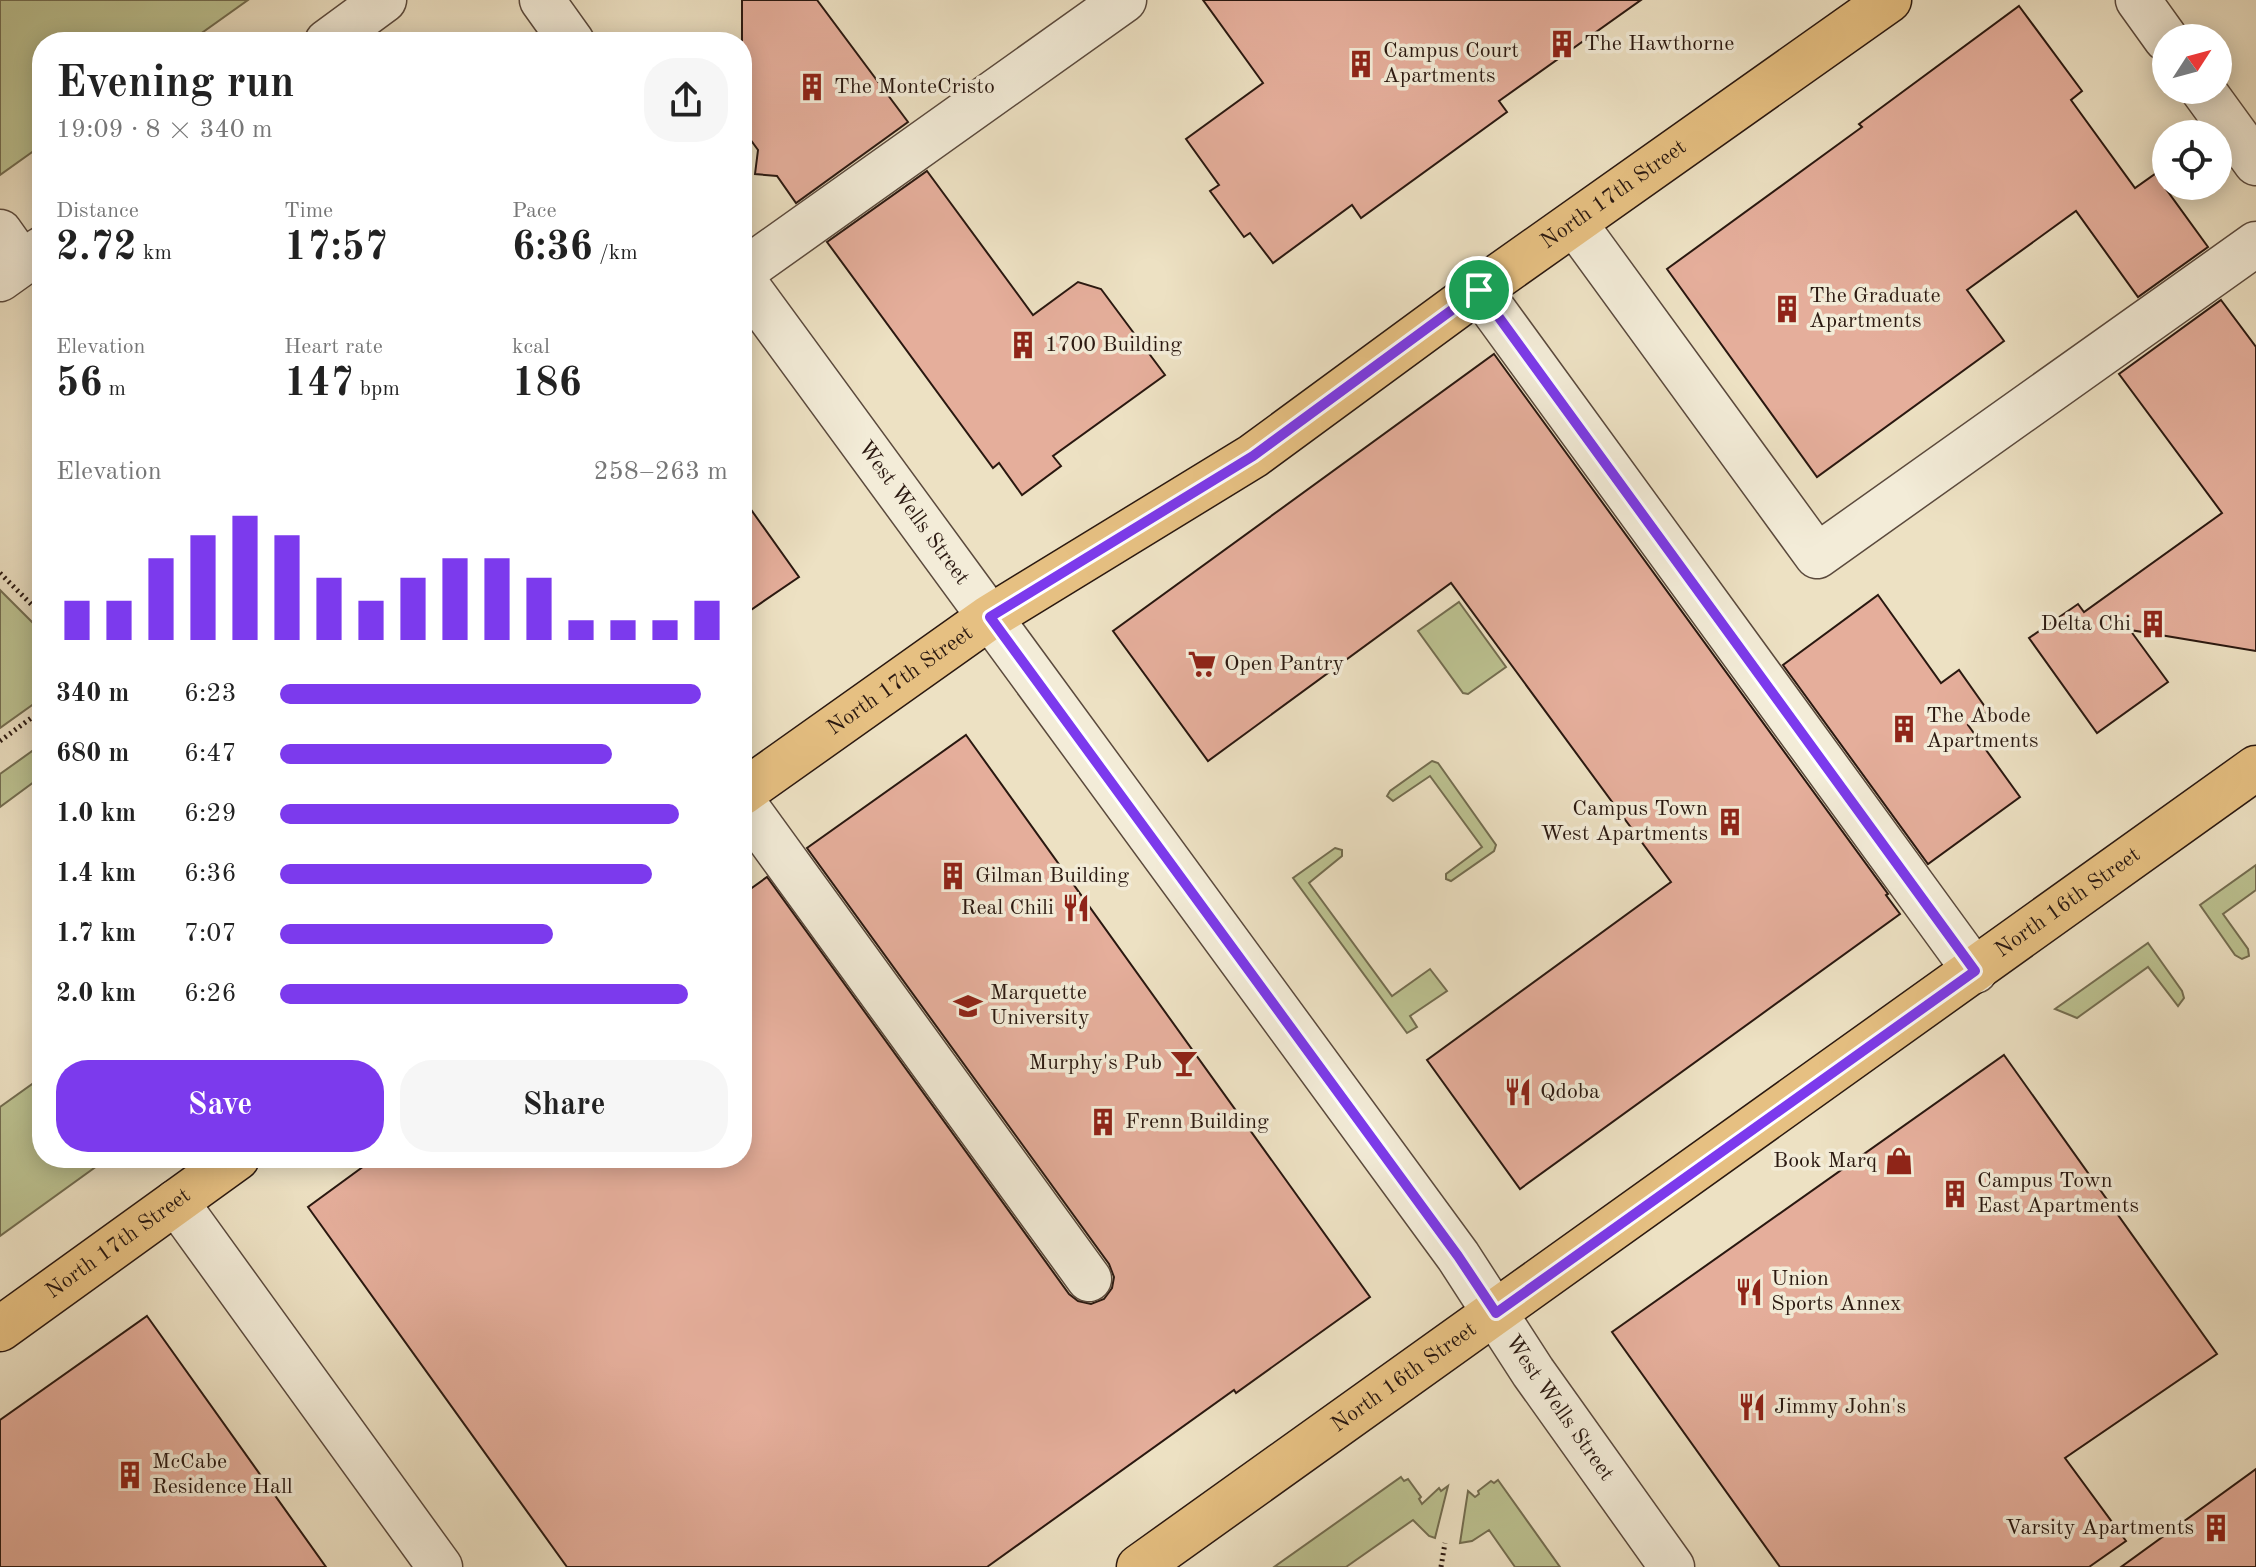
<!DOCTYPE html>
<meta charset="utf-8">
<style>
body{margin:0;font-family:"Old Standard TT",serif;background:#f6f6f6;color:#222;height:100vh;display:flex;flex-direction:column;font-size:30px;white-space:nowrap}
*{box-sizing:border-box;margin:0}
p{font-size:26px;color:#767676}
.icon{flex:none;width:44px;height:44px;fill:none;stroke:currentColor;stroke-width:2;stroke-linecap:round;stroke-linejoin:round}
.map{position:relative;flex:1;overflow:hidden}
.details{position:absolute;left:32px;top:32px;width:720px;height:1136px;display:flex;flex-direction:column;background:#fff;border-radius:32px;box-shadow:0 4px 20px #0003}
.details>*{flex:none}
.needle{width:52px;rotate:54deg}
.controls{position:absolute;left:2152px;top:24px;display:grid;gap:16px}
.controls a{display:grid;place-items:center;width:80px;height:80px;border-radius:50%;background:#fff;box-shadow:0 4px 20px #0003;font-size:40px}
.pin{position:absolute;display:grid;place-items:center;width:68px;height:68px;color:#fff;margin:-34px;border:4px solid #fff;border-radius:50%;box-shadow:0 2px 8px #0007}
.round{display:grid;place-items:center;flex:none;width:84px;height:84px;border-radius:32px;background:#f6f6f6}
.head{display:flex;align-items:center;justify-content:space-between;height:136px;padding:0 24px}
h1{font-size:44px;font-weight:600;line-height:60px}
.metrics{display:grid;grid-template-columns:repeat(3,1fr);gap:12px;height:136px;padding:8px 24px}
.metrics div{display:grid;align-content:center}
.metrics b{font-size:40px;font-weight:600}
.metrics small{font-size:22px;font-weight:400}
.metrics p{font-size:22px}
.chart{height:224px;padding:16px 24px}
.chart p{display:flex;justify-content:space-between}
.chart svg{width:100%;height:144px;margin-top:8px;stroke:#7c3aed;stroke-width:6}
.primary-button{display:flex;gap:16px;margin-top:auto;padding:16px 24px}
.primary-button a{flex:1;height:92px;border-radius:32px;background:#7c3aed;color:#fff;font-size:32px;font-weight:600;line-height:92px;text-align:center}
.primary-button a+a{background:#f6f6f6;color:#222}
ul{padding:0 24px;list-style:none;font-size:26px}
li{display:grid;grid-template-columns:128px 96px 1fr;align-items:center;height:60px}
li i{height:20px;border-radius:10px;background:#7c3aed}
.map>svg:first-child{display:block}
</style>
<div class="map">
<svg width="2256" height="1567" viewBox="0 0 2256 1567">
<rect width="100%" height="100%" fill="#ede1c3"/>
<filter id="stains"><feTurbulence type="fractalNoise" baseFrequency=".0025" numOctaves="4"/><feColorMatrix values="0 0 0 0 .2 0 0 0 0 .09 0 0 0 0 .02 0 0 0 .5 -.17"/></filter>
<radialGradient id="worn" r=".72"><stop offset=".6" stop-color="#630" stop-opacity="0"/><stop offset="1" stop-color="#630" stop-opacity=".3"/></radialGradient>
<path fill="#bcc291" stroke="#736d50" stroke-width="2" d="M0,0h248l-59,42h-147v103l-42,30z
M0,590l42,42v66l-42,30z
M1459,602l47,65 -38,27 -5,-1 -45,-62z
M42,744v32l-42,31v-33z
M1432,761l6,2 58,82 -2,6 -43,30 -5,-2v-5l36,-27 -52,-71 -37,25 -6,-5 3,-5z
M1335,848l7,2v6l-33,27 83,113 38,-27 17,22 -37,25 7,11 -10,6 -114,-155z
M2256,865v25l-33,24 25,35 1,7 -7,3 -7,-4 -35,-50z
M2148,943l34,48 2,7 -6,8 -30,-39 -71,51 -22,-9z
M42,1077v81h66l-108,78v-129z
M1401,1477l3,4 4,-2 13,18 -2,2 3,5 17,-16 2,3 7,-5 -13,52 -6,-2 -16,-16 -67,47h-72z
M1498,1480l62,87h-45l-26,-37 -17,11 -12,2 8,-52 7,6 4,-3 -1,-3 13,-10 3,2z"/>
<path fill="#e5ae9b" stroke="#2a1810" stroke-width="2" d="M742,0h75l91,122 -112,81 -19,-27 -22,-2 3,-24 -16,-22z
M1203,0h438l-142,101 8,11 -146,106 -9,-13 -79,58 -23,-30 -6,4 -34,-46 9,-6 -33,-46 77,-56z
M2019,6l63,85 -11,9 64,88 20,-14 53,73 -70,50 -62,-86 -109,79 37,51 -187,136 -150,-208 195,-142 -3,-3z
M927,171l106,144 45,-33 23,7 64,86 -112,81 8,10 -39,29 -23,-32 -6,5 -166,-226z
M2221,300l35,47v304l-126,-21 38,52 -71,51 -68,-95 49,-34 6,8 138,-99 -103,-139z
M1494,354l394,540 -2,1 14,19 -380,275 -93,-129 244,-178 -220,-299 -243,178 -95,-130z
M742,497l57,80 -57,39z
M1878,595l63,88 18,-13 29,41 -20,14 52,72 -92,67 -145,-199z
M966,735l404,562 -134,96 -2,-3 -247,177h-420l-259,-360 67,-49h367v-263l25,-18 302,417 9,7 13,3 13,-5 8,-11 2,-11 -5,-13 -302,-416z
M2004,1055l213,299 -152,104 61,83 -37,26h-309l-168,-235z
M147,1316l179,251h-326v-147z
M2256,1469v98h-135z"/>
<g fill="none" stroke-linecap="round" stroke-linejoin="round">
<defs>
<g id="minor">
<path d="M542,0l30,42"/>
<path d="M2138,0l28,39"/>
<path d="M327,42l57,-42"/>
<path d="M2203,90l53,73"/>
<path d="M1575,224l242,332 439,-312"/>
<path d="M0,232l22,31"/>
<path d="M742,272l382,-272"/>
<path d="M0,279l42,-30"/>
<path id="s1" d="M742,279l716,977 75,116 139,195"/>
<path d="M1479,290l496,681"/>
<path d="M742,801l347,478"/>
<path d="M176,1202l264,365"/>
</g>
<g id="major">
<path id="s2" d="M742,793l248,-176 263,-161 226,-166 410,-290"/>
<path id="s3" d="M0,1329l237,-171"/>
<path id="s4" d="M1139,1567l1117,-799"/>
</g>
</defs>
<use href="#minor" stroke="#5b4a3d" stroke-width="47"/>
<use href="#major" stroke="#2a1810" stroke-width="47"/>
<path stroke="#2a1810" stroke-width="5" stroke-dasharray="2 4" stroke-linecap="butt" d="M0,573l42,42
M0,741l42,-31
M1441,1567l4,-24"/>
<use href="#minor" stroke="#f3ecd8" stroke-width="44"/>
<use href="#major" stroke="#e6c082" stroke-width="44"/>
</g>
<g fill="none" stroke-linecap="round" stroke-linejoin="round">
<defs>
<path id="route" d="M1479,290l496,681 -479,342 -38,-57 -468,-639 263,-161z"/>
</defs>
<use href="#route" stroke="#fff" stroke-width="16"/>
<use href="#route" stroke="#7c3aed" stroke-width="10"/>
</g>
<defs>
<symbol id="building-bare" viewBox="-9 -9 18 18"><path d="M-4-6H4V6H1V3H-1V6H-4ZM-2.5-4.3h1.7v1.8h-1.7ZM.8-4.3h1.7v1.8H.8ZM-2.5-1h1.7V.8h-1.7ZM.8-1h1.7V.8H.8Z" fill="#8f2418" stroke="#f3ecd8" stroke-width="2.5" paint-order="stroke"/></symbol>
<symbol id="supermarket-bare" viewBox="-9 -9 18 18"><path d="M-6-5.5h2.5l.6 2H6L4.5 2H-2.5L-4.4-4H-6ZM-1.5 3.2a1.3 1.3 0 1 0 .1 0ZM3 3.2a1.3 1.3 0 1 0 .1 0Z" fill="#8f2418" stroke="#f3ecd8" stroke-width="2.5" paint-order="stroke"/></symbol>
<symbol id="restaurant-bare" viewBox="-9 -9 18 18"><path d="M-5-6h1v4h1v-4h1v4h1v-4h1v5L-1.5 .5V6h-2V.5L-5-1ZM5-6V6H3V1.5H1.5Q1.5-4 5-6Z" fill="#8f2418" stroke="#f3ecd8" stroke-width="2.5" paint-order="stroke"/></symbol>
<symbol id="university-bare" viewBox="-9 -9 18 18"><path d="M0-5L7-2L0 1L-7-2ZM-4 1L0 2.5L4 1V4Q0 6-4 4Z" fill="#8f2418" stroke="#f3ecd8" stroke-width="2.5" paint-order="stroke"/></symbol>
<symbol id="bar-bare" viewBox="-9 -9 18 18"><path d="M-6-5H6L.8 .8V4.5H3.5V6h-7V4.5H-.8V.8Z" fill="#8f2418" stroke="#f3ecd8" stroke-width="2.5" paint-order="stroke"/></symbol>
<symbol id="shop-bare" viewBox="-9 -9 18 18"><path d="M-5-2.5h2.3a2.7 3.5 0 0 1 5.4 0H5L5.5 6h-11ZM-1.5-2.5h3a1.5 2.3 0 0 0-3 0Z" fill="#8f2418" stroke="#f3ecd8" stroke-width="2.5" paint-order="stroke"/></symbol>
</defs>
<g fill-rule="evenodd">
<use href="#building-bare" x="1542" y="24" width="40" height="40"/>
<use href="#building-bare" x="1341" y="44" width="40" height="40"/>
<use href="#building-bare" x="792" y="67" width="40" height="40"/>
<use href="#building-bare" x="1767" y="289" width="40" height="40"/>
<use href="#building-bare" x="1003" y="325" width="40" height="40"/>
<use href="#building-bare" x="2133" y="604" width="40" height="40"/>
<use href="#supermarket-bare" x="1182" y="644" width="40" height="40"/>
<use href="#building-bare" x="1884" y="709" width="40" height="40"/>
<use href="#building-bare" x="1710" y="802" width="40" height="40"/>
<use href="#building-bare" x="933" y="856" width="40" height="40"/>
<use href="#restaurant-bare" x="1056" y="888" width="40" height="40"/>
<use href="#university-bare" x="948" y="986" width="40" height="40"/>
<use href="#bar-bare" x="1164" y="1043" width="40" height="40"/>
<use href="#restaurant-bare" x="1498" y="1072" width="40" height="40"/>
<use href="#building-bare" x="1083" y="1102" width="40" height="40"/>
<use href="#shop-bare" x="1879" y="1141" width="40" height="40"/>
<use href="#building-bare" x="1935" y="1174" width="40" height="40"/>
<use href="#restaurant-bare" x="1729" y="1272" width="40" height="40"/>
<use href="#restaurant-bare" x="1732" y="1387" width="40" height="40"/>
<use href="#building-bare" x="110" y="1455" width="40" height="40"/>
<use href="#building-bare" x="2196" y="1508" width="40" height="40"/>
</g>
<g text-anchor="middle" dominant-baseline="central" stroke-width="7" stroke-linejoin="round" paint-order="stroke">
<g font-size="22" fill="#2a1810" stroke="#f3ecd8" text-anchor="start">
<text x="1584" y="44">The Hawthorne</text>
<text x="1383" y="51">Campus Court<tspan x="1383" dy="25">Apartments</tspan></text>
<text x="834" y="87">The MonteCristo</text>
<text x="1809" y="296">The Graduate<tspan x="1809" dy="25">Apartments</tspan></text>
<text x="1045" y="345">1700 Building</text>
<text x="2131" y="624" text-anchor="end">Delta Chi</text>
<text x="1224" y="664">Open Pantry</text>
<text x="1926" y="716">The Abode<tspan x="1926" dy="25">Apartments</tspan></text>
<text x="1708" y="809" text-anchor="end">Campus Town<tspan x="1708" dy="25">West Apartments</tspan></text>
<text x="975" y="876">Gilman Building</text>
<text x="1054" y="908" text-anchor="end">Real Chili</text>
<text x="990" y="993">Marquette<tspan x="990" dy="25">University</tspan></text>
<text x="1162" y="1063" text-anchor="end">Murphy's Pub</text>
<text x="1540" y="1092">Qdoba</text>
<text x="1125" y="1122">Frenn Building</text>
<text x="1877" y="1161" text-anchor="end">Book Marq</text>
<text x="1977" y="1181">Campus Town<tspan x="1977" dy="25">East Apartments</tspan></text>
<text x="1771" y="1279">Union<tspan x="1771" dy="25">Sports Annex</tspan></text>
<text x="1774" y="1407">Jimmy John's</text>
<text x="152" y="1462">McCabe<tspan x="152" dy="25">Residence Hall</tspan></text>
<text x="2194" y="1528" text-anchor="end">Varsity Apartments</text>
</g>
<g font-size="22" fill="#2a1810" stroke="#f3ecd8">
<text stroke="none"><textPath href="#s2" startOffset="1058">North 17th Street</textPath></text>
<text stroke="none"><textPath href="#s1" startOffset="290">West Wells Street</textPath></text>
<text stroke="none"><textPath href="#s2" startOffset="194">North 17th Street</textPath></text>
<text stroke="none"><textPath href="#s4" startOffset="1142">North 16th Street</textPath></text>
<text stroke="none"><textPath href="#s3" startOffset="146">North 17th Street</textPath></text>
<text stroke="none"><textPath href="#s4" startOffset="326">North 16th Street</textPath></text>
<text stroke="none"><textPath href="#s1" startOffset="1394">West Wells Street</textPath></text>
</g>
</g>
<rect width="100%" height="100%" filter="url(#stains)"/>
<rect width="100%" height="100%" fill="url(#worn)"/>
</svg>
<div class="controls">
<a><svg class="needle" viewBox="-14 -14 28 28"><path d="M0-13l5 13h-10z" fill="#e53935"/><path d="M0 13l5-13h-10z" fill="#767676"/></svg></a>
<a><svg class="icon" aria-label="locate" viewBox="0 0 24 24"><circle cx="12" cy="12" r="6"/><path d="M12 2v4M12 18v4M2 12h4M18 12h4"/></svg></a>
</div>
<div class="pin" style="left:1479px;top:290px;background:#1e9e55"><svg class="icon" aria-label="arrive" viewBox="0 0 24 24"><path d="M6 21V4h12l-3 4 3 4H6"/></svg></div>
<section class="details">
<div class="head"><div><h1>Evening run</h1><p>19:09 · 8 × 340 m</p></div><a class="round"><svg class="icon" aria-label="share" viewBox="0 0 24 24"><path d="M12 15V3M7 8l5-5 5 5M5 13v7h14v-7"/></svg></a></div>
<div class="metrics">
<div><p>Distance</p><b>2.72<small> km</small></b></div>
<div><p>Time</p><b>17:57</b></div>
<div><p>Pace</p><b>6:36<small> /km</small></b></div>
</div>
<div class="metrics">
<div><p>Elevation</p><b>56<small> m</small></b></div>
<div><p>Heart rate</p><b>147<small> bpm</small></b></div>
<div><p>kcal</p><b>186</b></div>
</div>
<div class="chart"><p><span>Elevation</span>258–263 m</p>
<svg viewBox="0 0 160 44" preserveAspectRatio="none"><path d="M5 44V32M15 44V32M25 44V19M35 44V12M45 44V6M55 44V12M65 44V25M75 44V32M85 44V25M95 44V19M105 44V19M115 44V25M125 44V38M135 44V38M145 44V38M155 44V32"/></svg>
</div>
<ul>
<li><b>340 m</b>6:23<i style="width:94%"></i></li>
<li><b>680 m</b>6:47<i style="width:74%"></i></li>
<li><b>1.0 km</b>6:29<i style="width:89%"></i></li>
<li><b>1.4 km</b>6:36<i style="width:83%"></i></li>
<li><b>1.7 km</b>7:07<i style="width:61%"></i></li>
<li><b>2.0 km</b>6:26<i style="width:91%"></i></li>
</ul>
<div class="primary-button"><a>Save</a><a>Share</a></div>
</section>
</div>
